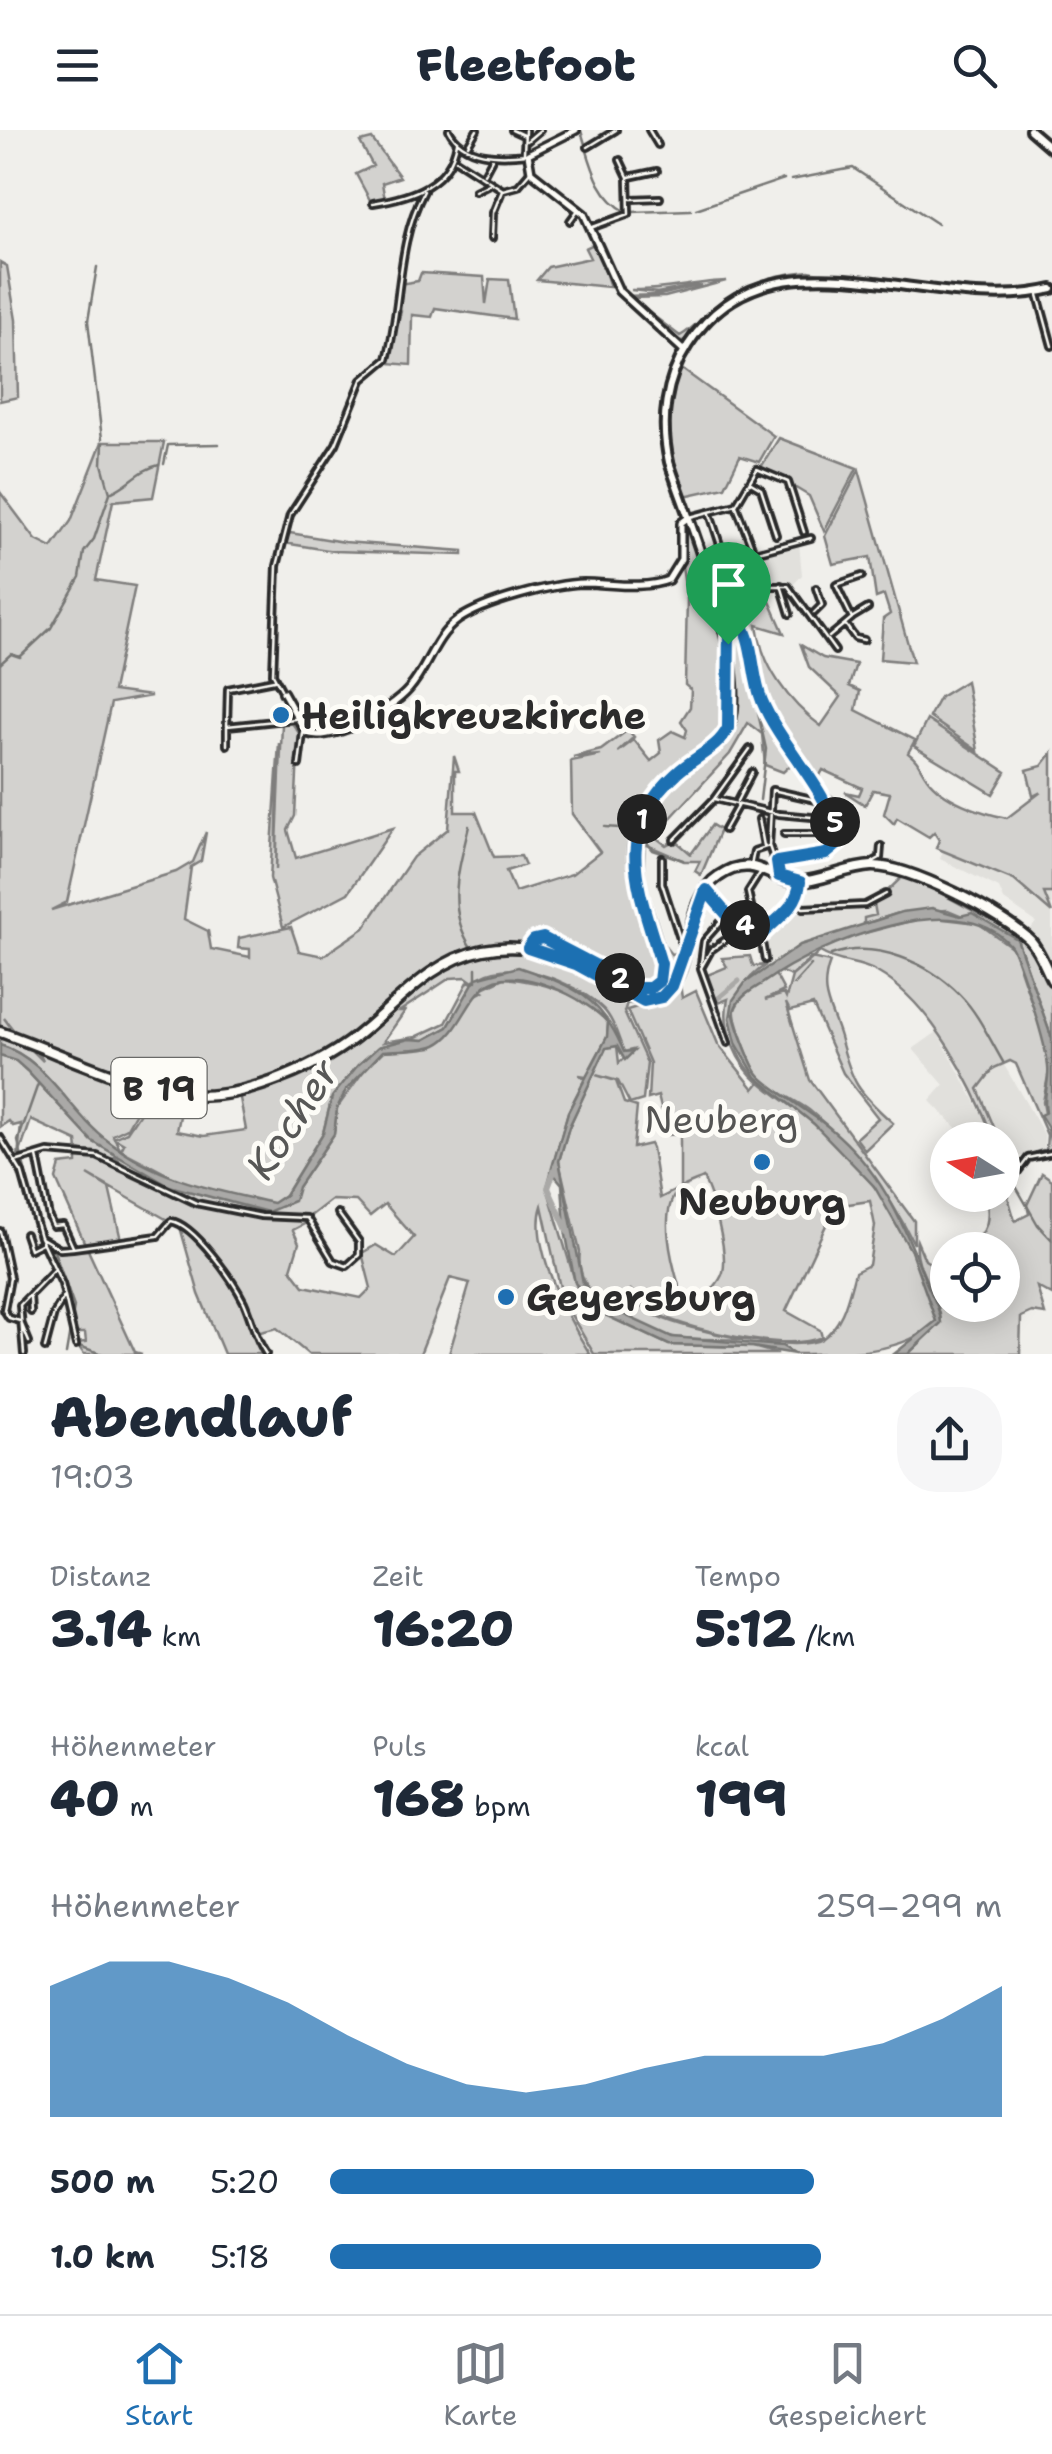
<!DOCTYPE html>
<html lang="de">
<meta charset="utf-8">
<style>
body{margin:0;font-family:"Shantell Sans",sans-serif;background:#f6f6f7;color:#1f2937;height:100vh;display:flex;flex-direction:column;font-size:38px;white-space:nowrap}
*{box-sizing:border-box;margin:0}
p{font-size:32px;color:#747a83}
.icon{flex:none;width:55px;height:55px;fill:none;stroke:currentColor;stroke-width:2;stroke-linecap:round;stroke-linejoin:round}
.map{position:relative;height:1224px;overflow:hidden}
.side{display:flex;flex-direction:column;background:#fff;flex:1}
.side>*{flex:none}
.needle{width:65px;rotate:281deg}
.controls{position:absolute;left:930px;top:992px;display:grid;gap:20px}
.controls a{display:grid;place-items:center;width:90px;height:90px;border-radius:50%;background:#fff;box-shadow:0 5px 25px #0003;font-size:50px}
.pin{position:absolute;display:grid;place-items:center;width:85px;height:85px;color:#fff;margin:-102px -42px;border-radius:50% 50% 50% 0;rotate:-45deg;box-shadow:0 0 10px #0007}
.pin .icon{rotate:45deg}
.km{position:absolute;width:50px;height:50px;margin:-25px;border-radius:50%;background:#222;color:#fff;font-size:28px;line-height:50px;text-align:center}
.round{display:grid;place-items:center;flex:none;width:105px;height:105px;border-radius:40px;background:#f6f6f7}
.summary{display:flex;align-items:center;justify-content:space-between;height:170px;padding:0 50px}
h1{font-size:55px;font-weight:800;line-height:75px}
.figures{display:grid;grid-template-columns:repeat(3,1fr);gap:15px;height:170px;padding:10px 50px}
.figures div{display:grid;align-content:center}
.figures b{font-size:50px;font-weight:800}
.figures small{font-size:28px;font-weight:400}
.figures p{font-size:28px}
.chart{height:280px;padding:20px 50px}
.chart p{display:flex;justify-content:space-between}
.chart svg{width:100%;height:180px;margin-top:10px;fill:#1f6fb2;opacity:.7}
ul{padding:0 50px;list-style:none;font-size:32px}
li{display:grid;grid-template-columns:160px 120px 1fr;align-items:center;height:75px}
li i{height:25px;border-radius:12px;background:#1f6fb2}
header{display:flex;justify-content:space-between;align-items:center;height:130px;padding:0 50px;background:#fff;font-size:45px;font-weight:800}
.tabs{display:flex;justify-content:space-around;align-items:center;height:140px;border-top:2px solid #e0e1e3;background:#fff;font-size:28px;color:#747a83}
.tabs a{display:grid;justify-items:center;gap:5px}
.tabs .current{color:#1f6fb2}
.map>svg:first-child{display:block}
</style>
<header><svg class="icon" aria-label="menu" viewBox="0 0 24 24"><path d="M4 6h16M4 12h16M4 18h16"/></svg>Fleetfoot<svg class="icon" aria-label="search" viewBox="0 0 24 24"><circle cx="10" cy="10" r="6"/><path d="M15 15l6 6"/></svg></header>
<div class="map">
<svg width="1052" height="1224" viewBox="0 0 1052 1224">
<rect width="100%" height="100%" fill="#f0efeb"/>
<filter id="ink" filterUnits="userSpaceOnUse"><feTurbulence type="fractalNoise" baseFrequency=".01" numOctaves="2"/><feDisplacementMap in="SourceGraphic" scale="20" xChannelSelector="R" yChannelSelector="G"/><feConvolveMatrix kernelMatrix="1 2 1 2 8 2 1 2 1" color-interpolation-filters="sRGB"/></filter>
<g filter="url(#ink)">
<path fill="#e1e0dc" d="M799,413l3,32 -9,10 -29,-2v-30z
M943,721l109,42v68l-24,-28 8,-11 -32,-22 -5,-12 -59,-29z
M797,774l7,5 70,-5 2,11 -12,3v6l-64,20 -31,19 -7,-27z
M937,902l45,82 5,18 -12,8h-7l-38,-39 14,-16 -31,-36z
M1004,935l40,69v16l-41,11 -1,-21 -24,-51 16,-21z"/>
<path fill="#d3d2cf" stroke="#7f7e7d" stroke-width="2.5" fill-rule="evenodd" d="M372,9l28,38 -18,6 3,17 -14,2 -15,-28 17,-8 -13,-24z
M596,113l14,44 -73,-7 11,-13 42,-9 -5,-10z
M0,132l7,4 9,54 2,77 -18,4z
M809,141l20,4c-41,-1 -79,6 -112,33 -12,10 -21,25 -34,33l-9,-1 -49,-44 35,-1 41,-10 -44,8 -26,-3c32,1 64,-8 95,-9l-61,16 -35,1 50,38c15,-8 25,-22 38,-32 27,-21 57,-30 91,-33z
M421,143l63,4 2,27 4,-25 19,1 5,39 -79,-11 -3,9 -20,-2 -1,50 -23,-2 13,-52 -5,-10 2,-17 20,-3z
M679,237l95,69 -15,26 -19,-6 -15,31 -41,9c-18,-45 -21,-82 -5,-129z
M779,308l78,30 -33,63 -15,-35 -48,-29z
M102,312h62l-11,55 -40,4 -17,79 39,6 -22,105 38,5 -40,7 -44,199 -16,8 125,-38 17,-10 13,-30 -5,29 -10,6 -7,52 24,12 3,18 39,8v-8l-12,-1 1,-10 52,-11 8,24 24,5 41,-28 49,-71 35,-28 6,-73 5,15h-4v41h21l18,45 27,-1 4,9 -19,6 9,21 57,-18 28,-22 -28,-38 -1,-53 30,-6 -28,2 28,-7 27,-20 6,7 -16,15 16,-12 17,21 10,-8 -2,-13 13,-9 13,6 2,-7 -6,-9 9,-14 1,-17 -6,-5 2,-86 -5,-32 4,-45 37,120 -3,-37 45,-15 19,43 -27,-8c4,40 32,78 64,101l20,-29 -32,-30 -8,-22 22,13 33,6 -7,22 11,5 -4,19 59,30 -7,13c12,9 11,14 19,25 16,22 54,35 80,40l34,-26 -8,4 -6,-26 15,-4 10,-13v140h-8l8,20 -38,-33 -78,-32 3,-8 -5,-8 -5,5 -32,-19 -3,6 -10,-10 6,-21 -17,-3 -8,15 -20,-13 14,3 3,-7 -39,-18 -7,13 29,24 -16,-7 -14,-15 -7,2 -22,-42 8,17 -11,10 -18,-7 -3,-31 -14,-11 -18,31 -76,82 12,9 9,-5 16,14 21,-29 8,5 -19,45 -6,-4 5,-10h-16l-39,-17c-3,38 -1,80 26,110l9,-2 -10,31 -15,13c-22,5 -94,-42 -117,-52 36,-4 92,62 121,40 17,-31 -26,-96 -24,-135 3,-31 25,-58 43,-82 -103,92 3,181 -26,217l-15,1 -97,-50 -12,9 -69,11 -104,80 -50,31 -91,26 -43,-3 -152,-52 -15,-19 13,18 -17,-6v-538l36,48 16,8 19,-27z
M859,340l54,192 -33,-3 3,-40 7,-5 -6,-19 -8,3 -6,-41 -37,7 -8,-28z
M290,403l54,9 119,9v4l-129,-4 -50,-8z
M966,551l12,70 -49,-34 11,-20z
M927,590l79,52 -13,22 -79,-48z
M292,593l7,10 -4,83 -7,14 8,28 97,-30 -45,65 -65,34 -13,-49 9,-135 -3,127 6,-146z
M905,744l122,66 25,47v52l-35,-100 -69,-29 -46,2 -38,12v-6l12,-3 -2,-11z
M926,787l52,6 35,25 32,94 4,29 -6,31 9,49 -6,-2 1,-14 -31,-71 -6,-3 -16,7 -16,21 19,45 1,6h-4c-21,-55 -62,-137 -117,-168 -20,-12 -36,-7 -57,-20l-28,24 19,-18 19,4c-12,32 1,45 10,75 12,46 17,54 53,86l-28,27 -9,-12 22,-20 -35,-45 -30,-68 -23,6 -4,-8 24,77 104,141v23c-27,-55 -58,-95 -105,-134 -15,-11 -40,-21 -51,-36 -7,-9 -25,-55 -23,-64 5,-17 28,-26 40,-36l9,17 -19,9 19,-6 2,4 6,-22 -14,-5 64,-32z
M520,820l48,12 80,40 31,-25 3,21 14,-7 22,53 36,45 5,-6c-22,-19 -38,-54 -31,-84l-12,5 -11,-28 22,-9 -5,-9 28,-2 3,10 13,-1c-44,28 -44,80 -7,116 17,15 37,27 54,42 21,19 41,40 59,61 28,32 53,95 64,137 -29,33 -94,33 -141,33 -35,-22 -82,-11 -121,-17 -40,-7 -101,-38 -94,-85l-21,-91 10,-34 37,-79 11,-2 2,17 13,-13 -8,2c-6,-14 -10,-32 -21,-43 -27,-27 -98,-57 -130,-27l-7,-5 -16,1 -50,33h5l-22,31 33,-5 30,-14 23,-43 4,4 -25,43 -24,13 -15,-1 -30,8 -21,18 -26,32 -9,36 -38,62 -12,9 -87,-20 -65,-34 3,-6 -10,-6 13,-6 26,-39 30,8 -6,30 27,5 42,-6 -7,-37 -65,5 -174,-62 161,55 66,3 98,-34 126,-97 33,-10zM627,873l20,1 -20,6 23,53 -2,36 10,-3 10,39 12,-1v54l-20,10 -8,-50 -2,-4 -17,4 4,-41 -13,-4 -8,-22 -20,-6 22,6 12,23 13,-4 4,-37 -23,-51zM703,1048c10,18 25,74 20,94 -3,11 -12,17 -17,26l-25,-6c-8,-25 -25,-85 0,-104 6,-4 16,-7 22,-10zM870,1071l5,25 -6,39 -14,7c-7,25 -11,51 -33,67 -26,15 -137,-9 -165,-23 -11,-5 -22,-16 -27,-27 8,9 18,21 29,26 34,16 129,37 163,22l-2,-7 -34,-19 49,-105z
M504,848c37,3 80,16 104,45l-1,14 -21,39 -7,-1 6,3 -17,34 -21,75 30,101 28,27 64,30 84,2 25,7h-184l-31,-53 -21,-95c-13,39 27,115 48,148h-141l21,-71 -20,-5 -30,76h-112l-31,-26 -21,5 -12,-34 -49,-64 47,66 22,53h-40l-25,-60 -19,-67 -92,-52 21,13 12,52 -35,6 -30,-67 4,-14 17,-2v-8l36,7 52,27 -49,-30 2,-3 51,30 99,26 30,-25 36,-53 3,-26 30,-42 16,-15 49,-4 28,-28 14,-23 10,-5 -3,-2zM331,1070l25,1 14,15 15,-12 29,33 -18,20 -20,-12 -14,8 9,35 -10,10 -57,-12 -13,-17 8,-26 -6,-13 17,-9 -1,-4z
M0,908l33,13 10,10 -4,-8 109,38 -21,37 -14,7 7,14c-49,-26 -67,-88 -120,-104z
M0,926l16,5 11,10 65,70 24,14 -3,4 -35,-9 -1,-9 -46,-21 -13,38 3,-34 -8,2 -4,-5 -9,6z
M1042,1043l10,7v115l-15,-8 8,27 -13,-2 -11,5 -1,37h-112l33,-31c-1,-28 -28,-53 -24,-82l8,19 22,14 1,31h54v-55h-35l1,-5c21,-11 22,-28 18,-50h16l2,-12 11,38 14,-7 -2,-9z
M44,1110l15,10h29l47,102 7,2h-58l-8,-11 10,-1 -1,-9h-11l-12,-57z"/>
<path fill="#aaa9a7" stroke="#777775" stroke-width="2.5" d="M932,778l28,8 12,-3 45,26 35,100v95l-12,-19 6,-3c-4,-16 4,-30 2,-45 -1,-19 -29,-111 -38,-122 -52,-61 -192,-1 -244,36 -11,8 -29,15 -32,31 -1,8 18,55 24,62 10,13 57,41 73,55 48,40 70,88 92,145 6,18 17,31 18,49l-33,31h-14l42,-33 -25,-70 -37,-65 -60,-62 -58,-47 -20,-34 -6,-25 3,-18 12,-17 55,-38 102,-33z
M518,837c55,19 83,28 106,85l10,-1 -9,9 -8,-14 -11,2 -37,79 -10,34 24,122 24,24 65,30 110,9 13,8 -42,-7 -84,-2 -64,-30 -30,-32 -10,-53 -3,-46 -11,-13 17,-59 39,-75 1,-14c-20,-24 -94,-62 -123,-37 -19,16 -26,48 -49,59 -14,6 -37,4 -53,6l-37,39 -9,18 -3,26 -36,53 -4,14 -26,11 -99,-26 -77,-45 -65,-70 -11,-10 -16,-5v-11c48,15 69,67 108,96 49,39 106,49 165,62l12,-8 38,-62 9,-36 26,-32 20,-18 31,-8 15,1 24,-13 28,-49z"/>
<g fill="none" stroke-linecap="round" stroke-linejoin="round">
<path stroke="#777775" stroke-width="2.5" d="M581,1c10,31 15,65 46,81
M791,50l62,-12 85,56
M696,79l88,-30
M632,82l59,-2
M97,137l-9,54 14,118
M164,334l4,-19 51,-1
M112,362c18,-8 28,-23 47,-27
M739,497l27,122 -6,51
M0,534l11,-10 9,3 31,-29 29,-51 4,-25 10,-13 16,-46 -8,-29 1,-21
M469,696c-10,43 -24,82 3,123
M605,697l29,2
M641,705l12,15 30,10
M831,825c44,-16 98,8 129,40 18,18 30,45 43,67
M476,851v-13
M793,855l18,-20
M1048,1020l4,-2
M1036,1022l7,-2
M1029,1031l-15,22 24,42 14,15
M31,1066l-13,-55 20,-57
M29,1078l10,31
M48,1114l6,7 20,56 -8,47
M79,1216l23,8"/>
<path stroke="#aaa9a7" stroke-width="5" d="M715,871l24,-20"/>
<path stroke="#aaa9a7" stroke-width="6" d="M556,1036l-8,22 20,44"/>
<defs>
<path id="minor" d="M449,0c14,28 51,27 78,24
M512,0l13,6
M649,0l9,15
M527,11l13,-11
M468,15l9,-15
M588,17l28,-17
M524,23l1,-23
M456,30l47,30 15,-4 12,-14
M484,44l8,-15
M629,47l28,-6
M475,61l14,-7
M631,69l29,-1
M373,73c38,-6 77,-18 84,-61
M570,91l8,-11
M593,97l36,-13 -1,-37 -8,-17
M492,108l1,-25 9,-22
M1038,165l14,51
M751,353l10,6 15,46
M736,376l17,44
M710,384l14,43 22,35
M690,387l46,-12 21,-36 31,13 16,50
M728,430l83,-22
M781,455l9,29
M719,473l53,-17h16l47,65
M814,483l8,-8 -6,-17
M853,487l15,-9
M845,494l10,14 9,2
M829,507l23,-19 -16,-33 26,-9
M729,509v-21l5,-5c21,24 15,59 28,88 21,50 71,90 77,143 -18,19 -50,6 -68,25
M274,550l-46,9 -1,37 68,-7
M281,559l-8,-15 4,-108 13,-51 46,-71 26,-64 25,-21c15,-55 9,-115 37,-168
M227,597v18
M299,635l4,-32
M714,669l65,15 55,5
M737,671l15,-29
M759,689l5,27
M724,700l14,-25
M784,704h53
M674,710l40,-41 36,-50
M662,728v25l21,65
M873,732l7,-4 1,-12
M751,736l3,-15 15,-5
M779,745l-10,-29 3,-56 53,12
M708,761l21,26 32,18
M796,772l7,6 62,-3 21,-11
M756,799l-8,-37 12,-19
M761,805l35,-33 4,-19
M761,807l4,23
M701,834l3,-23 22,-25
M728,913l-27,-75 10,-18 35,-25
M0,1007l22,36 18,64 22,47 14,61
M37,1026l12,61 4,9 10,-1 10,22
M15,1032l33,-10 49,4 99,47 65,13 46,2 26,43 14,5 12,-11v-13l-21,-29
M1006,1051l2,4 20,-27 24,-5
M0,1101l10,47 -6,32 5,8 11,3
M25,1104l5,15 12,-6
M40,1107l20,12 13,-1 85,-12 13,-15c23,3 62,59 73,81 8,18 11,36 22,52
M30,1166l1,16
M22,1195l7,17
M45,1218l9,-34 10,-17
M24,1224l-4,-49 34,-35"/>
<path id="tertiary" d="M576,0l-48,24 3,18 53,42 35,77 65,60
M283,562l23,41c27,10 85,-23 103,-44 19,-21 24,-51 49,-69 26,-18 94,-36 126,-37 27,0 58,7 84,-3l13,-21v-36l8,-6"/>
<path id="secondary" d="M1030,0l22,19
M528,818l6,-9 9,-1 96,50 18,-4c16,-27 -26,-98 -24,-133 3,-39 30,-72 62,-93 10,-7 23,-12 30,-23 33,-50 -38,-217 -56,-273 -9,-40 -4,-82 19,-117 83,-129 241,-26 364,-56"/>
<path id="primary" d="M0,902c56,19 132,57 189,63 54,6 135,-30 175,-65 37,-31 69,-70 119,-80 36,-7 72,1 103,19 21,13 41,34 68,31 45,-19 24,-98 65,-124 36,-25 54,7 79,6 25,-1 49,-15 74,-16 36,-1 132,48 158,74 10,11 15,27 22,40"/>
</defs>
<use href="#minor" stroke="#2b2b2b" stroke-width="10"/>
<use href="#tertiary" stroke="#2b2b2b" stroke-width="12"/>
<use href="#secondary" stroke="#2b2b2b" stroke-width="14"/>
<use href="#primary" stroke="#2b2b2b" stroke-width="15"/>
<use href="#minor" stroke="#fdfcf7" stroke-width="2.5"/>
<use href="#tertiary" stroke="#fdfcf7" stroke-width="5"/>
<use href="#secondary" stroke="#fdfcf7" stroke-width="6"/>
<use href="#primary" stroke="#fdfcf7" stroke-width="8"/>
</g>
</g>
<g fill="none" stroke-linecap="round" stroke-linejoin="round" filter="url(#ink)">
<defs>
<path id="route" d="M734,483c22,24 16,59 28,88 21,50 71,91 76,143l-12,10 -49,8 2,14 21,6c-2,25 -23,36 -39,53l-31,-17 -24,-28 -34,96 -10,11 -18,4 -68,-37 -48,-16 6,-8 9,-2 96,50h11l9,-7 2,-17c-21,-73 -52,-131 16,-191 17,-16 41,-24 51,-45l1,-105z"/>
</defs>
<use href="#route" stroke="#fff" stroke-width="20"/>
<use href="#route" stroke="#1f6fb2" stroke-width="12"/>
</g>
<g fill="#1f6fb2" stroke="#fdfcf7" stroke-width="4">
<circle cx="281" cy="585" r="10"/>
<circle cx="762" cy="1032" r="10"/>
<circle cx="506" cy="1167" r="10"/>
</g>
<g text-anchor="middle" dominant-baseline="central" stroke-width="10" stroke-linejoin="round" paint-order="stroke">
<rect fill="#fdfcf7" stroke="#6a6a68" stroke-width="2.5" x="111.5" y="928" width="95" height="60" rx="8"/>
<g font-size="35" font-weight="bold" fill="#2b2b2b">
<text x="159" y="958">B 19</text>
</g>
<g font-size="38" font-weight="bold" fill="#2b2b2b" stroke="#fdfcf7" text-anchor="start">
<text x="301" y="585">Heiligkreuzkirche</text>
<text x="762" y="1071" text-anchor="middle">Neuburg</text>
<text x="526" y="1167">Geyersburg</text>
</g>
<g font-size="38" fill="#555554" stroke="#fdfcf7">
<text x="721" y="989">Neuberg</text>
</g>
<g font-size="40" font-style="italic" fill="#575756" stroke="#fdfcf7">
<text transform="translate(292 989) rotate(-57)">Kocher</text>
</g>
</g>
</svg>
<div class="controls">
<a><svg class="needle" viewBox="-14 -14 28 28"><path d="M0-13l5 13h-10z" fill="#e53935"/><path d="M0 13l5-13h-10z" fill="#747a83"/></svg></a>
<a><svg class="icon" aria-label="locate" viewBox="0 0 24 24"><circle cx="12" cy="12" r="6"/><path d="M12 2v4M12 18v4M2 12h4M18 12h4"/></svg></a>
</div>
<div class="pin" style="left:728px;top:514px;background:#1e9e55"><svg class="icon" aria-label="arrive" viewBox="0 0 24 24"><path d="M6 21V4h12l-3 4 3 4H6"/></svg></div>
<b class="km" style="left:642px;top:689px">1</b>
<b class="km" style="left:620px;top:848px">2</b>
<b class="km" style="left:745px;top:795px">4</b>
<b class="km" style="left:835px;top:692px">5</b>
</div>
<section class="side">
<div class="summary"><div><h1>Abendlauf</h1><p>19:03</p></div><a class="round"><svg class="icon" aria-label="share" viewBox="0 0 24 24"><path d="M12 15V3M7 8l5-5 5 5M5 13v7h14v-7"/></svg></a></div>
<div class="figures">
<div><p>Distanz</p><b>3.14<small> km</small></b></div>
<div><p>Zeit</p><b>16:20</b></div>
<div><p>Tempo</p><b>5:12<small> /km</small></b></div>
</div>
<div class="figures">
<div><p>Höhenmeter</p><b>40<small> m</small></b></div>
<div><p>Puls</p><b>168<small> bpm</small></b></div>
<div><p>kcal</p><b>199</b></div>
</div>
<div class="chart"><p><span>Höhenmeter</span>259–299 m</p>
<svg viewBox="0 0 160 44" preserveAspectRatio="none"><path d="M0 44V12L10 6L20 6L30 10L40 16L50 24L60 31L70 36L80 38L90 36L100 32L110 29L120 29L130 29L140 26L150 20L160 12V44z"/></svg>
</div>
<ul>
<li><b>500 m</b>5:20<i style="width:72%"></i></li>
<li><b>1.0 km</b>5:18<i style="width:73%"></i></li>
</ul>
</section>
<nav class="tabs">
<a class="current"><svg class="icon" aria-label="home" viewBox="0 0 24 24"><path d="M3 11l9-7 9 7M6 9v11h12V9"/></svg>Start</a>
<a><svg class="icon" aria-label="map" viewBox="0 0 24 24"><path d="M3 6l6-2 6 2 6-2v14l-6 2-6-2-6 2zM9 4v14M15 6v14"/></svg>Karte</a>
<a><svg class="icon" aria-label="saved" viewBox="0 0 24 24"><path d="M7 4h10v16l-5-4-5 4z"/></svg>Gespeichert</a>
</nav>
